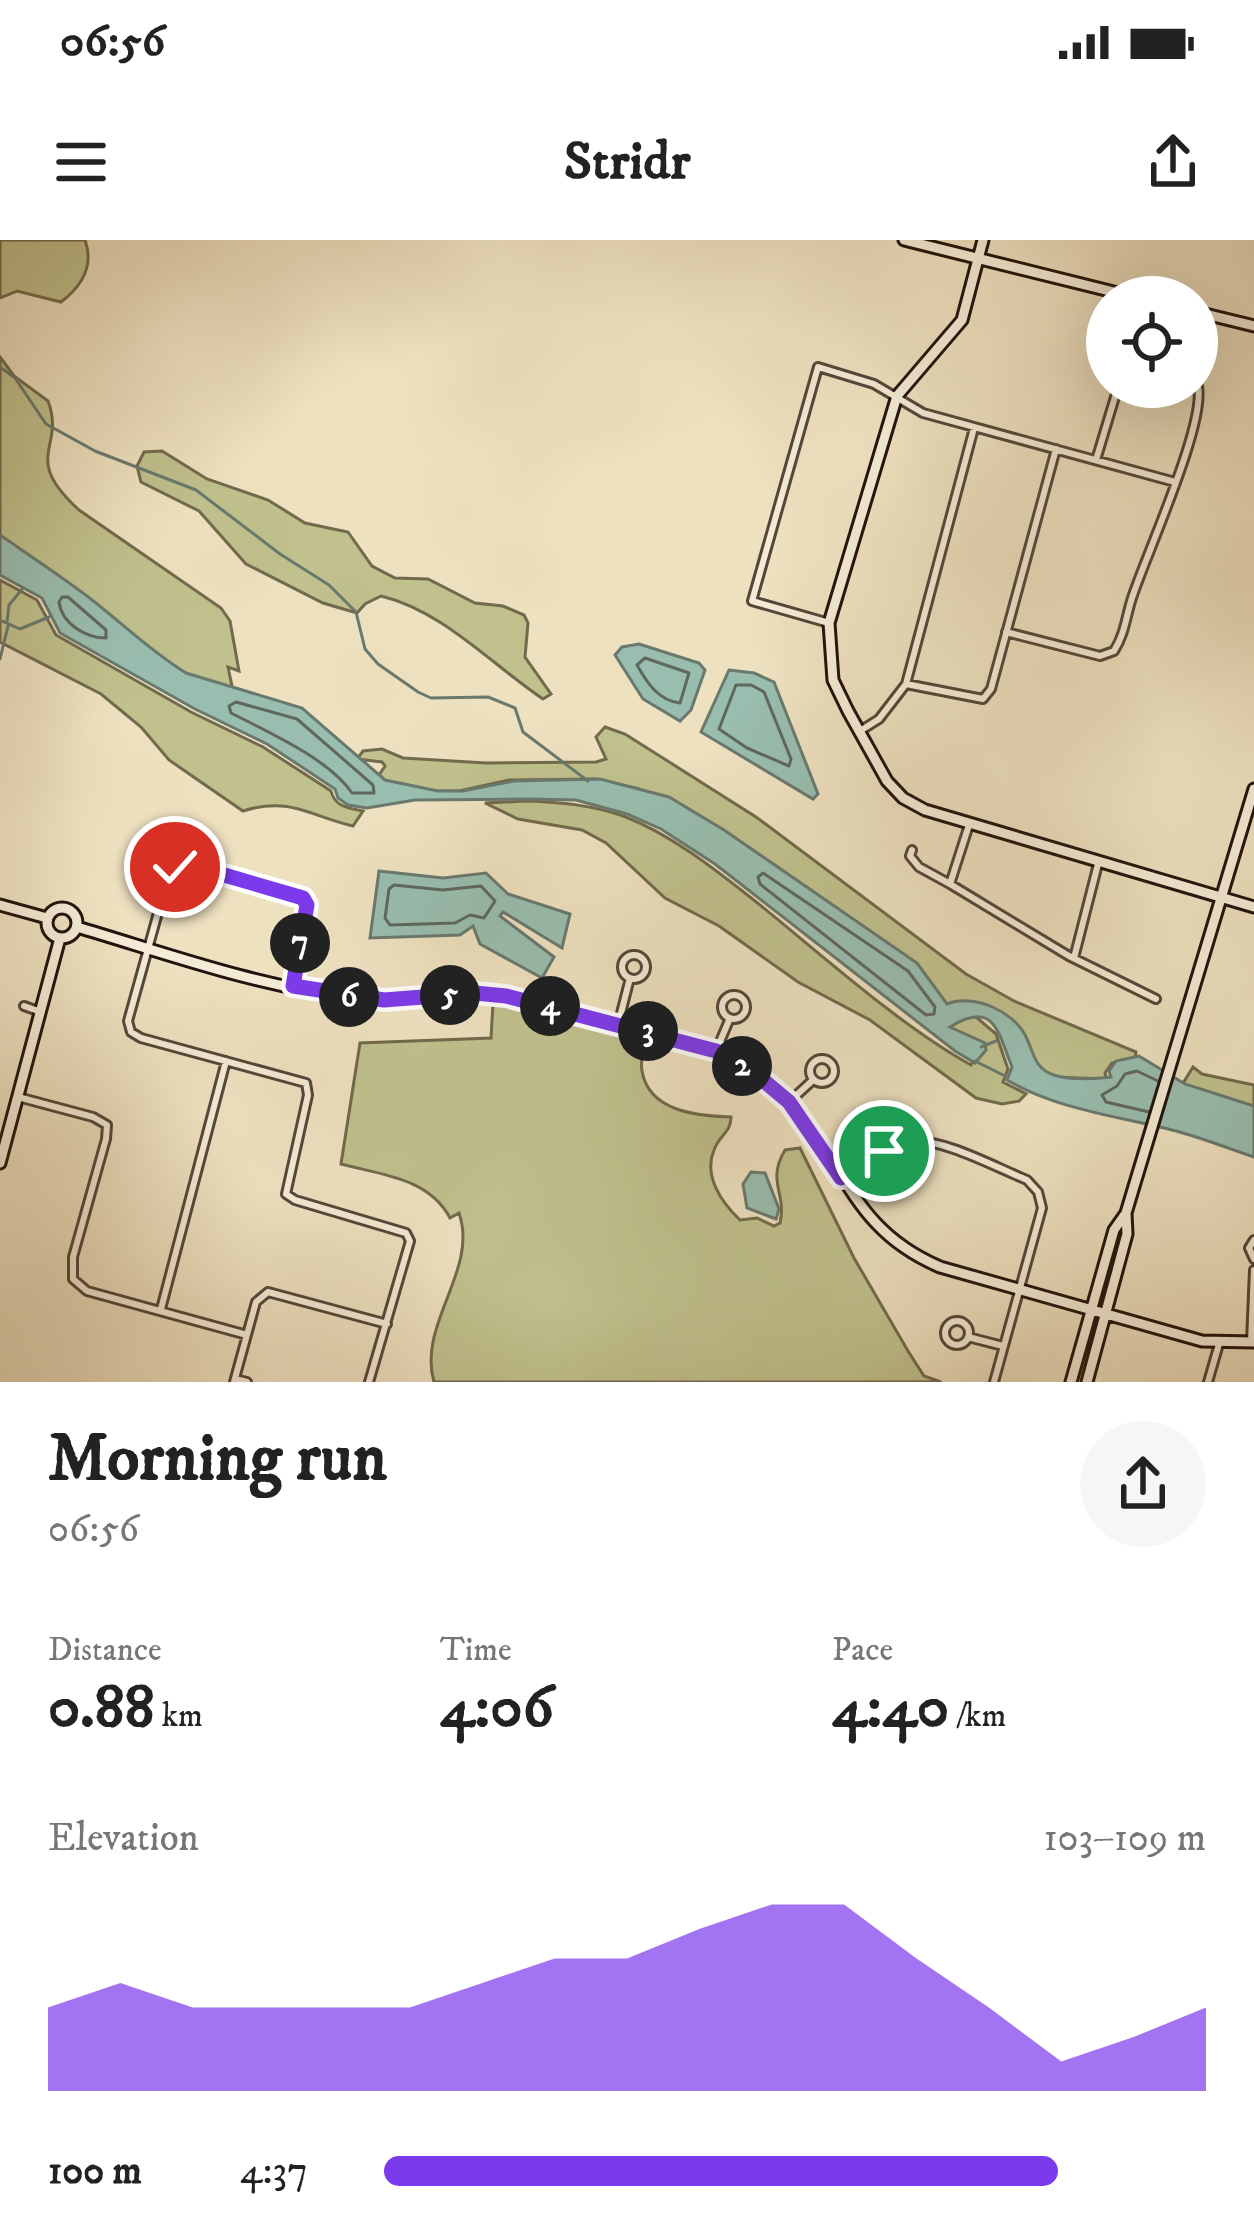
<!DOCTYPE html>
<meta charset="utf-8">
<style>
body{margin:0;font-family:"IM FELL DW Pica",serif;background:#f6f6f6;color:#222;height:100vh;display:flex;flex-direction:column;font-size:45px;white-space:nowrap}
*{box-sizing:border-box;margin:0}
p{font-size:39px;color:#767676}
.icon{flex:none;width:66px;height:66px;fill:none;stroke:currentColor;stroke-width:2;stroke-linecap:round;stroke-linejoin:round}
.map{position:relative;height:1142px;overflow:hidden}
.panel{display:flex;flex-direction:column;background:#fff;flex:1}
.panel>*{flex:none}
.fabs{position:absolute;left:1086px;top:36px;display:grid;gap:24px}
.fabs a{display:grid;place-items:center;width:132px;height:132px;border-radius:50%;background:#fff;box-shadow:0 12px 48px #0002;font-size:60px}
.pin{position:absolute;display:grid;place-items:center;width:102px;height:102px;color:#fff;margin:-51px;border:6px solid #fff;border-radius:50%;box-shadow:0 3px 12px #0007}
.km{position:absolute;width:60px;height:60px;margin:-30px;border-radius:50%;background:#222;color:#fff;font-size:33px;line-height:60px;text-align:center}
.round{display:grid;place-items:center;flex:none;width:126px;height:126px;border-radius:63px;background:#f6f6f6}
.head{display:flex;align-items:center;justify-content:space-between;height:204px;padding:0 48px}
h1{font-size:66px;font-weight:700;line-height:90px}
.metrics{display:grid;grid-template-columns:repeat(3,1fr);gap:18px;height:204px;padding:12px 48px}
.metrics div{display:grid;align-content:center}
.metrics b{font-size:60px;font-weight:700}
.metrics small{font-size:33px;font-weight:400}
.metrics p{font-size:33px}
.chart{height:336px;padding:24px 48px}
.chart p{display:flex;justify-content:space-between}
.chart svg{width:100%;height:216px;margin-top:12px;fill:#7c3aed;opacity:.7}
ul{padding:0 48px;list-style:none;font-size:39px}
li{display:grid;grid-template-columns:192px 144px 1fr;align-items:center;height:90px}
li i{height:30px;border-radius:15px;background:#7c3aed}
.status{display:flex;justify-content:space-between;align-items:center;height:84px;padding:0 60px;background:#fff;direction:ltr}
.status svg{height:33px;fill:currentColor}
header{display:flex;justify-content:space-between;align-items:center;height:156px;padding:0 48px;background:#fff;font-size:54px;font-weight:700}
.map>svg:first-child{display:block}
</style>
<div class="status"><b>06:56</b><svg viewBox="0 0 49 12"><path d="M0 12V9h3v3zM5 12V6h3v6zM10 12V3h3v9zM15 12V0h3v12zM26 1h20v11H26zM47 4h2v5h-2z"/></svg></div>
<header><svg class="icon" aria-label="menu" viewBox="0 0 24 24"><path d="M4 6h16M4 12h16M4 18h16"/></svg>Stridr<svg class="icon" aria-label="share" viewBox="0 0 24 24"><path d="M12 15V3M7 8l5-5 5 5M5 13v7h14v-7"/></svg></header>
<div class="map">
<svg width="1254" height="1142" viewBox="0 0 1254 1142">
<rect width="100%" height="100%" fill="#eee1c0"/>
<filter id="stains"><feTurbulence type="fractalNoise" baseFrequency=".00167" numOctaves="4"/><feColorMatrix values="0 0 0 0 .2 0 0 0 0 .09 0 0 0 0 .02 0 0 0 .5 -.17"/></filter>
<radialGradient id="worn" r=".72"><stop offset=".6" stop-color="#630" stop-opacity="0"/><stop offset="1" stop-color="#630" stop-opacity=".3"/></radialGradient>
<path fill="#c0c18d" stroke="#716a4c" stroke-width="3" d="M0,0h85c9,25 -3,46 -24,62l-44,-11 -17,7z
M0,117l14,19 34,25c18,48 -28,55 31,109l142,98 9,13 9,50 -11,-4 5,24 -50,-17 -183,-136z
M162,211l45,28 61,21 37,23 43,9 24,34 23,12 33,1 47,24 28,3 21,9 4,8 -3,34 26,37 -8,5c-52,-35 -100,-88 -162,-103l-16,8 -8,9 -34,-10 -77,-39 -47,-53 -58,-29 -4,-16 7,-14z
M0,340l37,20 19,35 135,77 72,35 68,44c4,16 17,17 32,20l-10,15c-44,-10 -62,-30 -110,-15l-74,-51 -28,-33 -40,-33 -101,-52z
M605,487l20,7 131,83 210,157 48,27 122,51 -1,6 -23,5 -7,10 2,6 -57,-2 -17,-12 -10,-28 -61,-36 -18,5 -305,-217 -44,-10 -86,1 -50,11h-25l-51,-10 -4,-6 6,-9 -3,-4 -25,-3 6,-8 19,-2 21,9 83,5 110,-1 10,-3 -10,-22z
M526,561c34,1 67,4 100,16 45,18 86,50 124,80 68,54 147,127 221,168l3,-5 -29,-31 20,-12h11l20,17 12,35 -5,13 23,12 -7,7 -17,3 -26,-6 -106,-78 -72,-38 -79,-56 -54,-28 -59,-55 -24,-13 -64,-11 -33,-16z
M493,763l149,39c2,10 -2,19 0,29 7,41 56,45 89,46 0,16 -12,18 -17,33 -11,26 8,53 26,70l17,-2 17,8 6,-3c7,-30 -14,-41 5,-73l15,-2 54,110 54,93 16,25 17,6h-507c-17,-58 45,-112 25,-169l-9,5c-21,-40 -68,-43 -109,-54l19,-121 131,-5z
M1193,827l9,7 52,11v22l-72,-22z"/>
<path fill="#99beb0" stroke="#69796e" stroke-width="3" d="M0,295c29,20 59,40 87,61 34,26 63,55 99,77l116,35 83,72 53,11h25l51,-10 86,-2 69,18 55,33 193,133 30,41c27,-11 69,8 80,35 7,15 8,30 27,36 14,5 42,4 57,2l-2,-6 7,-10 23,-5 46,28 69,22v51c-27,-9 -54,-20 -82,-27 -55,-14 -116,-21 -165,-50l5,-13c-14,-35 -18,-68 -62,-40l35,16 1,7 -11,13 -20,-12 -240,-187 -54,-35 -34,-15 -51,-14 -46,-1 -115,1 -48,8 -19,-3 -10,-7 -3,-9 -68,-45 -72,-35 -135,-76 -18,-35 -42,-23z
M639,404l60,19 6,7 -14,40 -11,11 -37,-22 -28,-44 7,-8z
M729,430l25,3 20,9 44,112 -5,5 -112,-67z
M379,631l64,7 43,-5 22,21 62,20 -8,34 -59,-36 -3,4 54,41 -12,21 -62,-34 -7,-18 -13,9 -90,3z
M751,932l14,1 14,36 -3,10 -29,-11 -4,-24z"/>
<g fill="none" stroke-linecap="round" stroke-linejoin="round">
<path stroke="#5e685e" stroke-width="3" d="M68,357l38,33v8c-20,0 -44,-14 -47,-36l3,-5z
M645,418l44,15 -9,30c-21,-2 -33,-20 -43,-38z
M736,445h15l13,7 27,67 -2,7 -42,-18 -28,-19z
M236,462l61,17 76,66 1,8h-22c-23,-34 -84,-61 -121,-80l-2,-7z
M763,633l145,98 27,36 -1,7 -8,1 -166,-131 -2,-7z
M394,645l49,5 38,-4 14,15 -11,17 -14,-3 -15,8 -65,2 -5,-7 4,-29z
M1149,872l-43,-10 -4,-7 15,-9 8,-12 12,-3 21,10"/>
<path stroke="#69796e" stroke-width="3" d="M0,127l15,11 31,46 49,27 101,39 84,64 49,31 27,27 9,37 13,15 40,28 13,6 57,-1 27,11 8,24 65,49
M0,380l20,9 29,-12
M7,382l2,-17 14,-17
M0,419l8,-33
M981,807l15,-6
M975,821l30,15"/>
<defs>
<path id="street" d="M1096,220l22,-73
M829,383l-77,-22 66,-234 56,17 49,29 252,69
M1006,392l94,24 14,-5c11,-17 12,-35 18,-53 13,-41 78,-182 65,-215
M906,444l77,15 8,-10 65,-240
M860,491l19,-12 27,-35 68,-256
M969,585l-19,59 119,72 87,43
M912,610l-2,6 9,11 31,17
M175,627l-5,-16 3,-6 9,-3 11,9 -3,14
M622 727a12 12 0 1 1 24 0a12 12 0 1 1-24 0Z
M1074,718l24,-94
M293,746l14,-81 -4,-7 -122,-34 -12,9 -41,148 3,11 10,6 165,45 2,12 -22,99 9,6 111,33 4,8 -41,141
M722 767a12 12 0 1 1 24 0a12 12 0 1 1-24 0Z
M24,766l17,6
M619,781l11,-43
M716,811l14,-33
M810 831a12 12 0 1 1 24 0a12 12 0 1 1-24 0Z
M18,857l75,20 14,8 -1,14 -33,118v22l14,12 160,44
M789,862l24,-22
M841,938c19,-14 44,-32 68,-36 30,-6 88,26 118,38l11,12 4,16 -48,174
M1254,1000l-5,8 5,11
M161,1069l65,-248
M945 1093a12 12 0 1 1 24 0a12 12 0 1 1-24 0Z
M968,1097l35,9
M1251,1102l3,-72
M235,1139l12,3
M234,1142l22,-80 12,-10 119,32
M1208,1142l11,-38"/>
<path id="secondary" d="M904,0l230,57
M983,0l-21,80 -65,76 -68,227 4,57 15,31 39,70 16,17 22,12 329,97
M1197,72l57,14
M0,665l47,13
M47 683a15 15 0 1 1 30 0a15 15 0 1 1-30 0Z
M77,687c88,26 179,59 271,70 53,6 105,-6 158,-1 90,22 215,36 281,105 61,62 62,127 153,166l262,74 52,1
M0,923l60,-225
M1071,1142l43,-152 12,-17
M1087,1142l40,-148 -1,-21 6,-20 122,-404"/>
</defs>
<use href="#street" stroke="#554639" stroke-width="12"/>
<use href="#secondary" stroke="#22120c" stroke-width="15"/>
<use href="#street" stroke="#f4ecd6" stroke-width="6"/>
<use href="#secondary" stroke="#f4ecd6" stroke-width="9"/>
</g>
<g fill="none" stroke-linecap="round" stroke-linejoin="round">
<defs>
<path id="route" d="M175,627l15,-2 113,33 4,7 -14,81 91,14 91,-7 31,3 210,55 41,24 32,27 52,76 43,-27"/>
</defs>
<use href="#route" stroke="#fff" stroke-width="24"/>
<use href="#route" stroke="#7c3aed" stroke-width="15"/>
</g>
<rect width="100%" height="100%" filter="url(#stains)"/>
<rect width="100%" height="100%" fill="url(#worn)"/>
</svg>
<div class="fabs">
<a><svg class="icon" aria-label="locate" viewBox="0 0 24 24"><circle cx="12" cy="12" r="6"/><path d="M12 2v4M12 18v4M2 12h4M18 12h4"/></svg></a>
</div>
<div class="pin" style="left:884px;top:911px;background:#1e9e55"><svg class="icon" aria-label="arrive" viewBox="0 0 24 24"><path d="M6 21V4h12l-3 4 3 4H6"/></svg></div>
<div class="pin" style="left:175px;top:627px;background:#d93025"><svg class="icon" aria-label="check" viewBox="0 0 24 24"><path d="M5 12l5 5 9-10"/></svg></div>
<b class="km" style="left:742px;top:826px">2</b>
<b class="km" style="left:648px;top:791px">3</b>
<b class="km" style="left:550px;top:766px">4</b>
<b class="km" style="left:450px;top:755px">5</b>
<b class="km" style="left:349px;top:757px">6</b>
<b class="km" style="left:300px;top:703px">7</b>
</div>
<section class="panel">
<div class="head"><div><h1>Morning run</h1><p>06:56</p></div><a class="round"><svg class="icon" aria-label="share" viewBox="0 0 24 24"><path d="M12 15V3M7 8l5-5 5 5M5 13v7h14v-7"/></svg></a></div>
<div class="metrics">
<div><p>Distance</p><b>0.88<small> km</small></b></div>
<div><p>Time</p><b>4:06</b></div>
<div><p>Pace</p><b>4:40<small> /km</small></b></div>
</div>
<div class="chart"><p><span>Elevation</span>103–109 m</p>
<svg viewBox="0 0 160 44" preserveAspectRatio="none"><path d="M0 44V27L10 22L20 27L30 27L40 27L50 27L60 22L70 17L80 17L90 11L100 6L110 6L120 17L130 27L140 38L150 33L160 27V44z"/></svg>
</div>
<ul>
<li><b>100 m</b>4:37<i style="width:82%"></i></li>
</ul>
</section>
